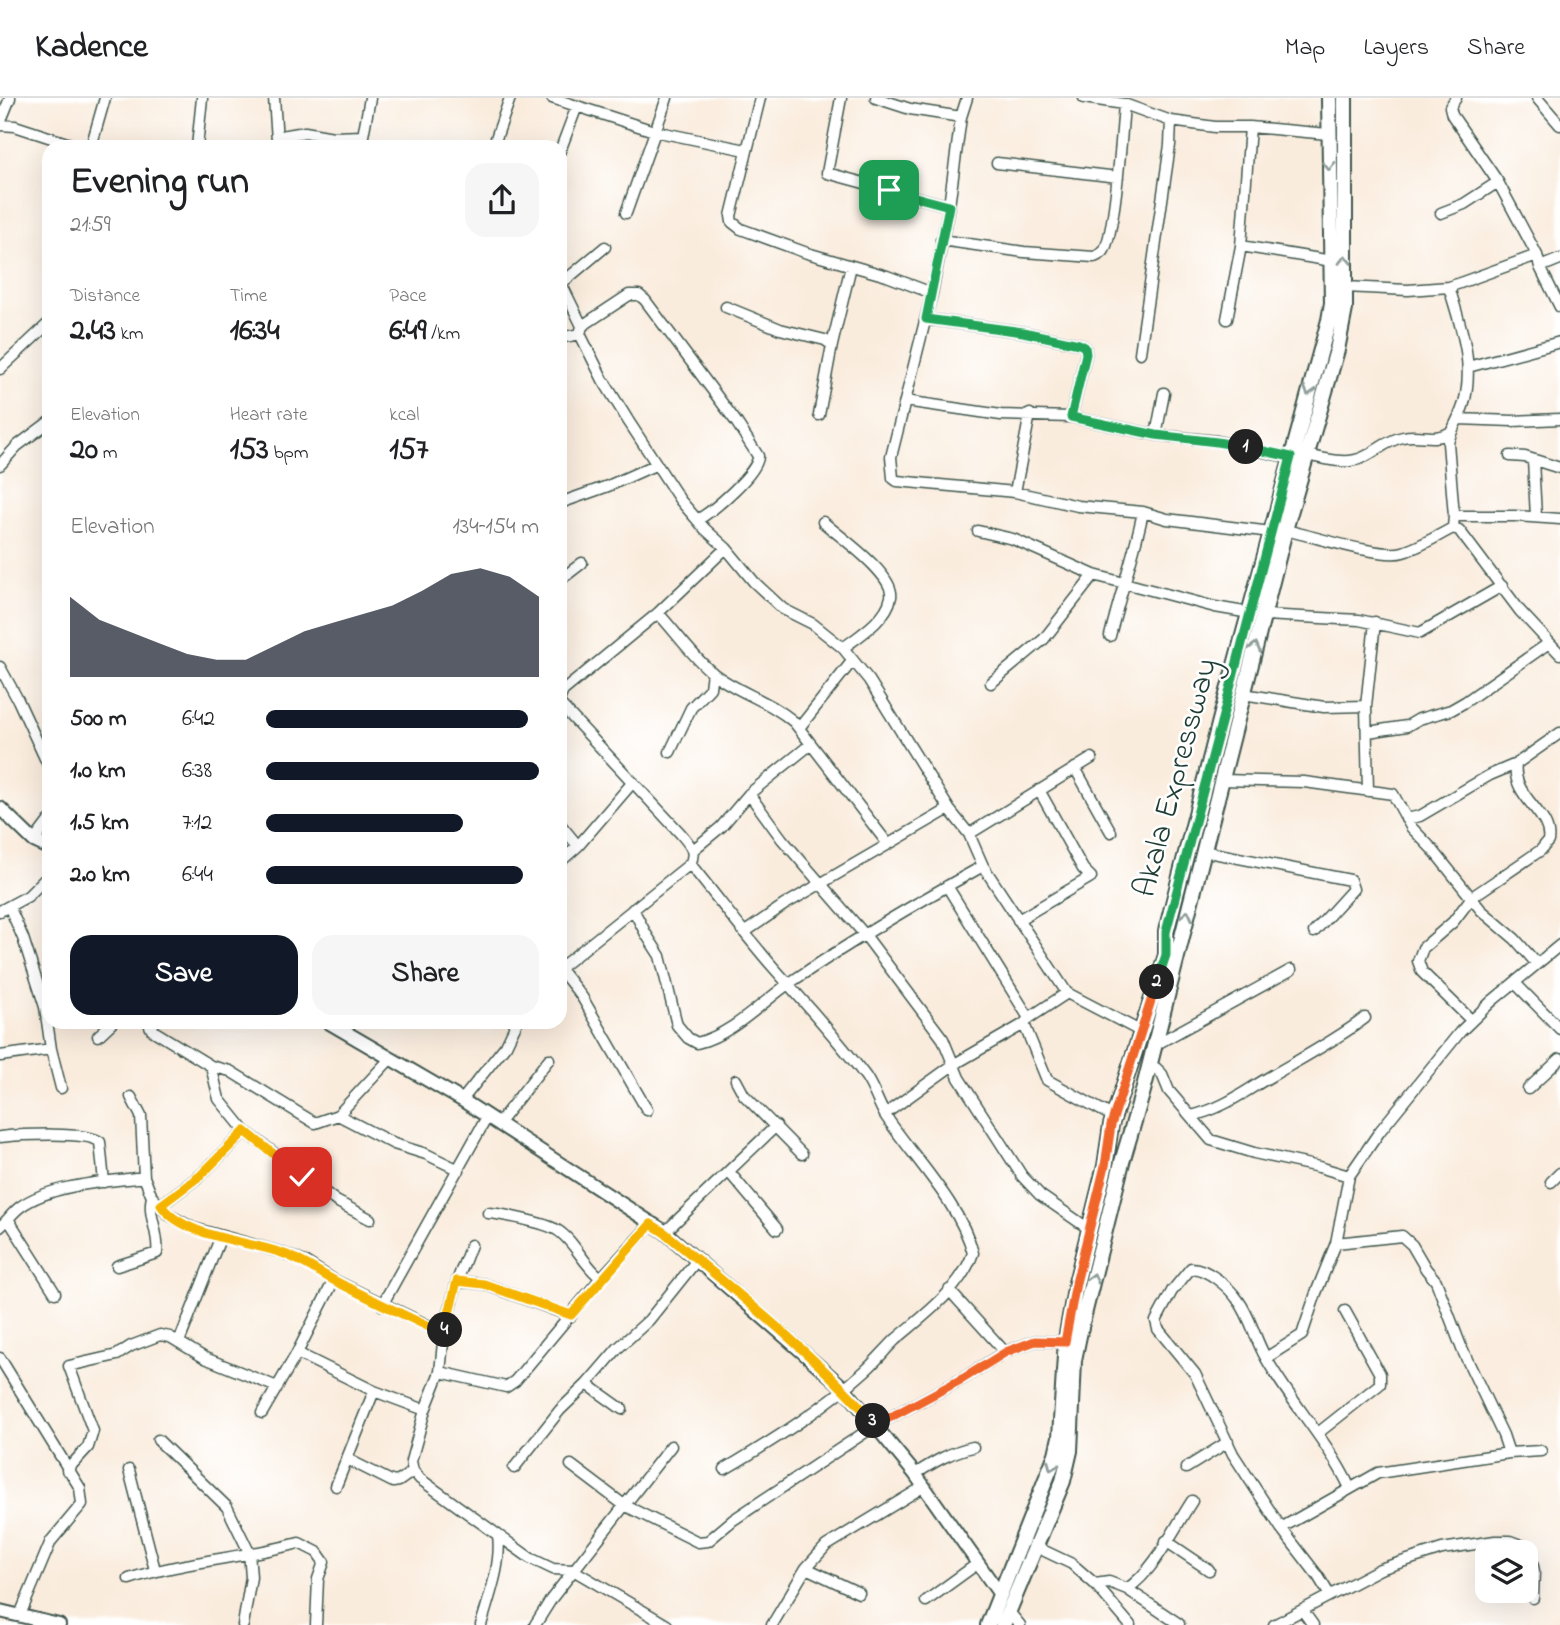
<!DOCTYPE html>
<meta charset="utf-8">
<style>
body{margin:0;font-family:"Indie Flower",sans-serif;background:#f6f6f6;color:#202124;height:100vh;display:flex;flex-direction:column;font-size:26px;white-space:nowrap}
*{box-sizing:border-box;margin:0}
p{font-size:23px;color:#757577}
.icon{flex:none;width:38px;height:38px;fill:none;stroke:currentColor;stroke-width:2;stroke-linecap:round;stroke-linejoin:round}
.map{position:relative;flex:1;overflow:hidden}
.sheet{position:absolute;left:42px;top:42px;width:525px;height:889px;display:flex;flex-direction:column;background:#fff;border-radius:21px;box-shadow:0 7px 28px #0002}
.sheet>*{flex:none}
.controls{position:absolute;left:1475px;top:1442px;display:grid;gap:14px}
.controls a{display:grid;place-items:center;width:63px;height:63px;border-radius:14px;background:#fff;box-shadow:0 7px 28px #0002;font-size:35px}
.pin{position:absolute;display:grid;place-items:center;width:60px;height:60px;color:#fff;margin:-30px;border-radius:14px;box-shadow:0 4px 10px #0006}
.km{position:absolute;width:35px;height:35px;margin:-18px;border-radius:50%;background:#222;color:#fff;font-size:19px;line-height:35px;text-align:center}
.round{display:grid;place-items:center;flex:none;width:74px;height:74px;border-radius:21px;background:#f6f6f6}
.head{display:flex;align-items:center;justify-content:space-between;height:119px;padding:0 28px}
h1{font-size:38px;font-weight:800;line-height:52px}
.stats{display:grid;grid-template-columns:repeat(3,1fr);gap:10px;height:119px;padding:7px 28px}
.stats div{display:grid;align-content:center}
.stats b{font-size:30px;font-weight:800}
.stats small{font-size:19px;font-weight:400}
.stats p{font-size:19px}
.chart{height:196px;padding:14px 28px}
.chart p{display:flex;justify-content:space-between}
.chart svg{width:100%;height:126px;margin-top:7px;fill:#111827;opacity:.7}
.action{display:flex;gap:14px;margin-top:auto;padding:14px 28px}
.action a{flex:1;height:80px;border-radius:21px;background:#111827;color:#fff;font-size:28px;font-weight:800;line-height:80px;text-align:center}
.action a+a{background:#f6f6f6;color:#202124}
ul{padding:0 28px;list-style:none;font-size:23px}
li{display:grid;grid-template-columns:112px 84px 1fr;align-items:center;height:52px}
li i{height:18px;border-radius:9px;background:#111827}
header{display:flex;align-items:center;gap:42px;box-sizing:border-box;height:98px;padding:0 35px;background:#fff;border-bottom:2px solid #e0e0e0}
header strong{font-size:33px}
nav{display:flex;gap:38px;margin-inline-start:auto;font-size:24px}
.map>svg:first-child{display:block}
</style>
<header>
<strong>Kadence</strong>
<nav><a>Map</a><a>Layers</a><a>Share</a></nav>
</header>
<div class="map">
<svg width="1560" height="1527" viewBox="0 0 1560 1527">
<rect width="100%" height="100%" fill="#fff"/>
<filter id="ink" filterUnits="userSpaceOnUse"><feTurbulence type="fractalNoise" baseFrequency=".0143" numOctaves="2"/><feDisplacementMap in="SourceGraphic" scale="14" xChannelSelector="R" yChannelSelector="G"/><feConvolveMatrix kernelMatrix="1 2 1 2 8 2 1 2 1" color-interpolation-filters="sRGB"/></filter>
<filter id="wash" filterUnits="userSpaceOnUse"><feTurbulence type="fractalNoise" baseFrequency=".00686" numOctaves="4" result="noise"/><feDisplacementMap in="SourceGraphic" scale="28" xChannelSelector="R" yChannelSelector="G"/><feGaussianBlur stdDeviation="1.57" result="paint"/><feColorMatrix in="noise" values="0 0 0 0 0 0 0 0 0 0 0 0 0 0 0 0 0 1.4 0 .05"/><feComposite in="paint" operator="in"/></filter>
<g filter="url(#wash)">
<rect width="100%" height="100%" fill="#faecdd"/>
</g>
<g filter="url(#ink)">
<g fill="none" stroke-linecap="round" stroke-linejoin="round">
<defs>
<path id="street" d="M274,0l3,42
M552,0l102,33 92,19
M760,0l-29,118 1,6 9,7 66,24 80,23 45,17
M841,0l-14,75 122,33
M876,0l34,11 51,8
M967,0l-6,19 -12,89 -17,87 -41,164 2,21 4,3 118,11 63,14 65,6 24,7 104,13
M1084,0l40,6 47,17 44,6h35l78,7
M1456,0l-6,9 2,8 46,67 39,73 3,12 20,40
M1537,0l23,27
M0,25l10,-25
M0,27l15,1 64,21
M91,49l14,-49
M197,49l5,-49
M276,49l1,-7 4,-4 24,-4 28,5 30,-1
M364,49l-1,-11 7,-38
M493,49l17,-49
M560,53l17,-45
M997,65l121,14
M626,115l41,-115
M1441,115l23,-9 34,-22
M941,142l83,12 70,5c5,-2 6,-2 9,-5 12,-15 19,-123 21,-148
M1241,148l91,15
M1540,169l20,-8
M560,183l22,45 -2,8 23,46 26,42 51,78 25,29 21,19 28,34 29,27 30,15 30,24 26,32 80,129 20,25 14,32 84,127 -38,25 -5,6 -71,41 -68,49
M562,185l43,-36
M1345,189l63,3 41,-3 88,-32
M1449,189c11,38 26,75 15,116 -4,15 -13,26 -16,40l6,73 -1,12 6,2 61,81 40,43
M726,209l54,22 45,11 7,5
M926,221l97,13 56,12 6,3 1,7 -15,63
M1227,221l14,-73 9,-119
M582,228l47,-31h10l6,5 92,123 21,33c1,16 -46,56 -61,64
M560,240l20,-4
M1140,255l30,-208 1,-24
M1468,269l92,-25
M0,271l49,-46
M905,303l96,14 70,2 85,18 61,6 74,17
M819,317l13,-70 19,-79
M1458,321l55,2 47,-2
M1156,337l8,-42
M1306,357c18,3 40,11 58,2 14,-7 24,-17 39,-20 17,-4 32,5 48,-5
M1510,358l15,1 35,11
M1533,362l3,57
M0,367l17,-19 32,-24
M1015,394l15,-78
M560,405l48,-17 47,-21
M1454,418h61l45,3
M823,424c16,14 72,53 68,75 -4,22 -32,39 -48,51
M1285,432c25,5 97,29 118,22 17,-5 34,-16 50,-24
M978,433l35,8 81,36 121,32 35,6
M560,482l22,-17
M658,515c18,19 36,46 56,61 25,19 56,27 80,48l94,122
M1264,517l95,5 61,13 82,-47
M1110,538c10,-42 24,-81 33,-124
M0,569l18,33 31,67
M991,585l53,-44 50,-64
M1243,596l81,13 42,-1
M560,600l3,-7 95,-78 68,-65
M560,606l121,130c8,10 16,17 9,30
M799,630l54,-68
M1368,634l39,-6 12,-7 32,-9 14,-8 84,-59
M670,654l21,-44 19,-20 2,-16
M1075,670l36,64
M1222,682l82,2 89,12 18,33 22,23 48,60 34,29 22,25
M1368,693l-2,-85 9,-84
M749,696l33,45 83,96 78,104 16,39 63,98 18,19 49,34
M1406,721l14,-3 70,-41 26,-11 44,-31
M560,726l18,22
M969,736l123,-76
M34,743l15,-20
M693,752l28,-23 28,-33 62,-50
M1203,753l147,29 3,9 -39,43
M560,764l18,-16 55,-64
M947,788l82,132
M9,808l14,32 22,69 6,42 10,39
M633,811l13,25 14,22 17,69 11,13 9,5c36,-9 65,-41 94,-61 62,-42 127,-80 192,-116
M0,813l28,-15 21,-21
M1018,822l73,-43 -8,-8 -44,-79
M745,834l39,-27 165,-96
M560,870l130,-104c28,34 54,70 83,103 32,36 64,71 93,110 8,12 12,26 19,38 27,41 76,90 88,138 -12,36 -50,63 -78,87 -10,10 -19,21 -30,31 -42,38 -91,69 -140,98
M560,871l22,28 65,113
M1515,885l45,46
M1067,895l73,38
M1471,922l-49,-48 -4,-11 5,-13 30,-26 19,-25 69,-47 7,-9c5,-28 -37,-43 -32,-77
M155,924l-5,4 2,4 59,36 19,5 85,52 23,-8 52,-56
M1024,926l23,56 67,37
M98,938l15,-14
M1153,948l138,-76
M0,958l51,-7
M211,968l8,33 26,32 91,70 34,18
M1149,968l7,2 6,6 7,17 42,49 43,13 65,14 30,9
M736,982l8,15 58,59
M1528,991l32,-30
M131,999l10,19 3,61 8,20 17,18 24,13 87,24 27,11 27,17 110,53
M462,1002l44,-55 11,-23
M338,1017l56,29 32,10 33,16
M1191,1018c34,-8 52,-24 82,-41 31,-18 63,-35 92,-57
M498,1026l51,-65
M0,1039c19,-2 88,-6 100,5l4,40
M729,1074l48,57
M1551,1084l9,-9
M161,1107l40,-30 44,-44
M488,1115c14,1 57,10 69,17 17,10 27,36 44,48
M8,1121l47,74
M0,1129c7,-6 12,-14 20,-20 32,-23 86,-25 124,-30
M665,1134l111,-106
M1336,1145l66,-7 10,9 14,24 10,12 26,68 41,86 6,18
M117,1168l40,-13c3,-20 -10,-37 -5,-56
M457,1183l14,-36
M382,1207l105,-188
M571,1218l-87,-32 -27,-3 -13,52 -4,39 -15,38 -14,51 2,10 7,8 110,79 23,11 20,1 94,55
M179,1244l42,-106
M1005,1254l30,-11 30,1
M297,1255l77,38 51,19
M0,1260l80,130 2,16 -31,37 -31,74
M1266,1260l36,-23 14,-42 20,-50 13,-67 31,-45 80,-99 32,-31 68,-56
M440,1274l66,15 9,-6 86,-103 50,-54
M587,1286l35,25
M262,1315l35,-60 37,-73
M1318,1335l62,-49v-10l-35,-63
M158,1342l69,67 22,45 2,25 -8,48
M347,1361l46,23 6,-1 14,-10
M571,1367l53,40 74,37 10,-1 25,-21 143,-95 88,-47 41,-26 -56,-62
M514,1370l46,-58 27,-26 31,-36 31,-28 48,-60
M1186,1370l42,-26
M67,1372l21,-23 5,-16 -24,-65 48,-11 14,-9 29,-11 10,2 35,21 72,29
M129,1372l26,100
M915,1376c19,-12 35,-22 58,-27
M336,1388l38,-95
M1281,1430l97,-55 131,-20 32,-2
M1166,1443l43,29
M1034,1448l38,18 23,20 35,41
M806,1470l20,-22 97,-59
M129,1481c55,-18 115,-21 170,-36l18,9 7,10 -6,17 -2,46
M1095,1486l14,-2 18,7c29,-20 46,-59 65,-88
M1127,1491l52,35
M1329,1496l-11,-18 -37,-48 -48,-74 -38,-80 -37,-45 -2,-8 16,-30 19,-23c16,0 38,19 47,32 13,17 17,40 28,58 25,45 62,83 84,130
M926,1503l51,-37
M1303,1513l10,14
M1009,1514l11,13
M481,1527c8,-28 21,-61 17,-90
M535,1527l17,-27 119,-152
M772,1527l34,-57 53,25
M1274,1527l106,-56 62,-20 53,-8h15l19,7 5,23 -1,27"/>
<path id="secondary" d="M0,710l34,33 15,7
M328,924l134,78 203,132 32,28 147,128 71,86 84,119
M0,1513l59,14"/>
<path id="primary" d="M988,1527l68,-171 4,-17 6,-98 10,-56 29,-117 6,-41 55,-170v-24l56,-218 107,-393 3,-17 -3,-205
M1003,1527l60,-144 7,-30 4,-91 6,-29 42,-169 21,-71 142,-561 52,-180 8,-41v-211"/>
</defs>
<use href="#street" stroke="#40574d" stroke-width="13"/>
<use href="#secondary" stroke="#40574d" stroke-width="16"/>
<use href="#primary" stroke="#40574d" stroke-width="18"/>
<use href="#street" stroke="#fff" stroke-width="10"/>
<use href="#secondary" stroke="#fff" stroke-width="12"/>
<use href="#primary" stroke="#fff" stroke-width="14"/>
</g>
<defs><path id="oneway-chevron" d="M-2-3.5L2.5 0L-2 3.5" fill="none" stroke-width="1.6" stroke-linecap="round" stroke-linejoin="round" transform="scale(1.75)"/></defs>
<g stroke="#8f9e9a">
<use href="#oneway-chevron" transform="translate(1329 68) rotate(88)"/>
<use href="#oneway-chevron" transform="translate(1345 162) rotate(-90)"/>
<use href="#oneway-chevron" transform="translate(1309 293) rotate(106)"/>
<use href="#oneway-chevron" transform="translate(1255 549) rotate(-75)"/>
<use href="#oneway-chevron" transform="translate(1187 817) rotate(-76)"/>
<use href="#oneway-chevron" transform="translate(1093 1180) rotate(-75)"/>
<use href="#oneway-chevron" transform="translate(1052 1368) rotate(112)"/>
</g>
</g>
<g fill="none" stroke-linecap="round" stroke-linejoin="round" filter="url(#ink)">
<defs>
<path id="split-1" d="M889,92l60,16 -23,113 97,13 56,12 6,3 1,7 -15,63 85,18 61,7 29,5"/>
<path id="split-2" d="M1157,884l9,-27v-23l125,-475 -45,-10"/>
<path id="split-3" d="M873,1323l3,4 88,-47 42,-26 29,-11 30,1 11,-59 29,-117 6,-41 46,-143"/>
<path id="split-4" d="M445,1232l12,-49 27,3 87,31 80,-91 14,9c71,59 146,118 208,188"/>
<path id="split-5" d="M302,1079l-57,-46 -44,44 -40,30c20,31 85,36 118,47 22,7 38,20 58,30 35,18 71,35 107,52l1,-4"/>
</defs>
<use href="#split-1" stroke="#fff" stroke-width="14"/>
<use href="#split-2" stroke="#fff" stroke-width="14"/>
<use href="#split-3" stroke="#fff" stroke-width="14"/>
<use href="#split-4" stroke="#fff" stroke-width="14"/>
<use href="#split-5" stroke="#fff" stroke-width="14"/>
<use href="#split-1" stroke="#22a559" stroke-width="9"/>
<use href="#split-2" stroke="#22a559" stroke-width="9"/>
<use href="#split-3" stroke="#f0652b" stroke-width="9"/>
<use href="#split-4" stroke="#f5b400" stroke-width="9"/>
<use href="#split-5" stroke="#f5b400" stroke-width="9"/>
</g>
<g text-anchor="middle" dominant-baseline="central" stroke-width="5" stroke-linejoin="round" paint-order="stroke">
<g font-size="32" fill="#1f3d34" stroke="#fff">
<text transform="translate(1177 680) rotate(-75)">Akala Expressway</text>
</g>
</g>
</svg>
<div class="controls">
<a><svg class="icon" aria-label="layers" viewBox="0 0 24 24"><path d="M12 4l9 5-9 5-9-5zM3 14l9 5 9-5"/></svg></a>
</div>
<div class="pin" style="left:889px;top:92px;background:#1e9e55"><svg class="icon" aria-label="arrive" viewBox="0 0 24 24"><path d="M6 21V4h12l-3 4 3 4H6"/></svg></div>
<div class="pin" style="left:302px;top:1079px;background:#d93025"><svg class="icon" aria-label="check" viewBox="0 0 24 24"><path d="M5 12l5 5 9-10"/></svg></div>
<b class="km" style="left:1246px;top:349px">1</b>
<b class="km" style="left:1157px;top:884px">2</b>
<b class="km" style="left:873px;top:1323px">3</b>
<b class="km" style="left:445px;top:1232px">4</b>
<section class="sheet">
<div class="head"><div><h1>Evening run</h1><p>21:59</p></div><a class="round"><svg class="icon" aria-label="share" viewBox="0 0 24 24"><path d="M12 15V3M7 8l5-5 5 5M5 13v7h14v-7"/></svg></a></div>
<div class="stats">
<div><p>Distance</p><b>2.43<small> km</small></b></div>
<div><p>Time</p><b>16:34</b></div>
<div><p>Pace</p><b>6:49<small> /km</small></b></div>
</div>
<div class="stats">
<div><p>Elevation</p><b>20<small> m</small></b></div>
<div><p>Heart rate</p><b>153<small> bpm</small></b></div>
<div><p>kcal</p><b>157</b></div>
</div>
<div class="chart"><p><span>Elevation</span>134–154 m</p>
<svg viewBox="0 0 160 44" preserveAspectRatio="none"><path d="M0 44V16L10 24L20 28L30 32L40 36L50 38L60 38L70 33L80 28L90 25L100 22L110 19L120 14L130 8L140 6L150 9L160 16V44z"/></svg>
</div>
<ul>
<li><b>500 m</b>6:42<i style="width:96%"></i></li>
<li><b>1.0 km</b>6:38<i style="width:100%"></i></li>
<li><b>1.5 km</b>7:12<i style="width:72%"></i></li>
<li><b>2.0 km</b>6:44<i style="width:94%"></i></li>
</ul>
<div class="action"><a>Save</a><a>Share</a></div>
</section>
</div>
